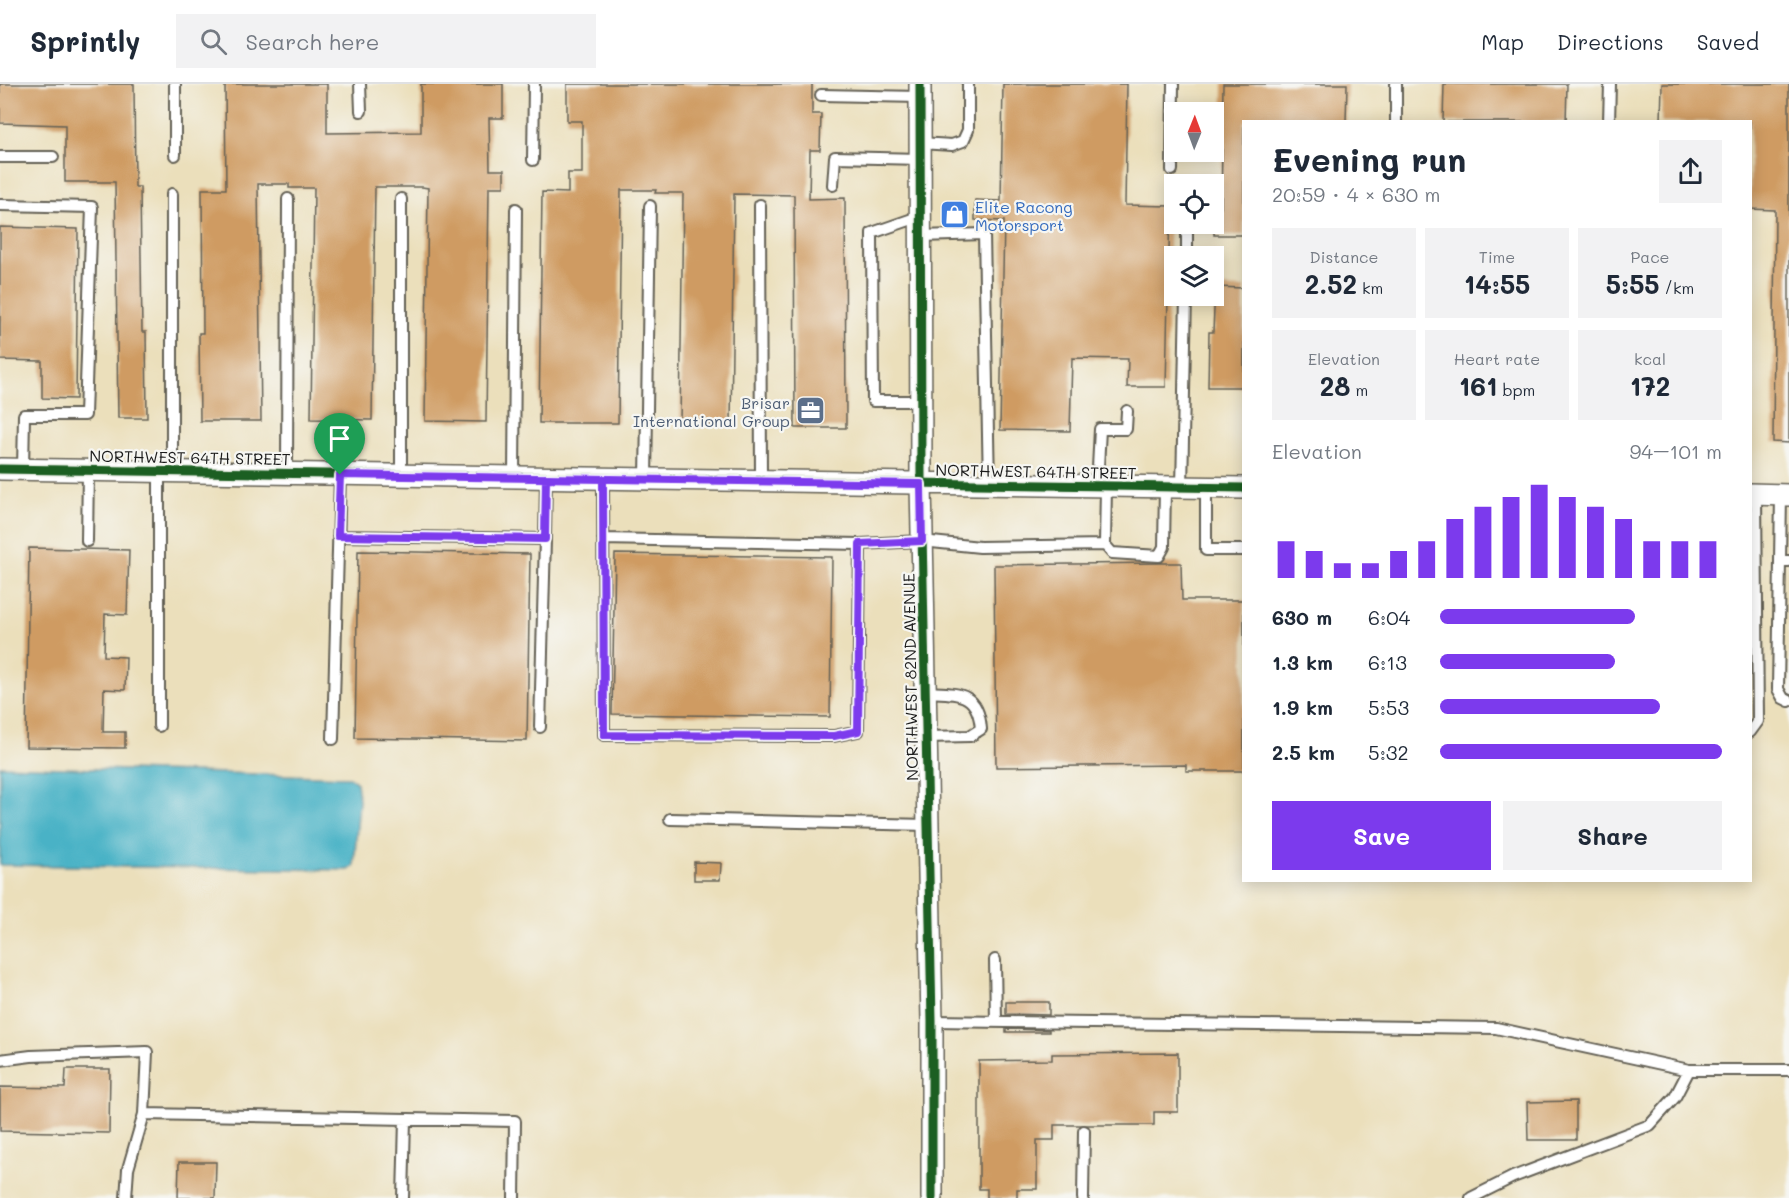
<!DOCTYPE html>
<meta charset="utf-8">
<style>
body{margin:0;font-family:Mali,sans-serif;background:#f2f2f3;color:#1f2937;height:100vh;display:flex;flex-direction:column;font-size:22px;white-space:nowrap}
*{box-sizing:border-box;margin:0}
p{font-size:20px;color:#747a83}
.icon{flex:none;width:33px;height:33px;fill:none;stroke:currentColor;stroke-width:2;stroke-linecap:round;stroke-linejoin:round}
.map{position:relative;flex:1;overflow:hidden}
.sheet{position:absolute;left:1242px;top:36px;width:510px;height:762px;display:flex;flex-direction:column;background:#fff;border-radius:0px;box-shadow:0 3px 15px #0003}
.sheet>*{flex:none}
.needle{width:39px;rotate:1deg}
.controls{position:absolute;left:1164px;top:18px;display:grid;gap:12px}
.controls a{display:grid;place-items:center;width:60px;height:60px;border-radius:0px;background:#fff;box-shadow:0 3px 15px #0003;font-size:30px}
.pin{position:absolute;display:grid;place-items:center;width:51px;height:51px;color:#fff;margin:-62px -26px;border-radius:50% 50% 50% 0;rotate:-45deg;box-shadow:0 0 6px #0007}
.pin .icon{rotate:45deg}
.round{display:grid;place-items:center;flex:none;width:63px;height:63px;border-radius:0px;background:#f2f2f3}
.headline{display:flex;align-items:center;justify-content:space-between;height:102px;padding:0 30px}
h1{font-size:33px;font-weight:700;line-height:45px}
.figures{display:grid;grid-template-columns:repeat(3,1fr);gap:9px;height:102px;padding:6px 30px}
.figures div{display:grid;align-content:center;border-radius:0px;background:#f2f2f3;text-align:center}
.figures b{font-size:26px;font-weight:700}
.figures small{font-size:16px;font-weight:400}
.figures p{font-size:16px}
.chart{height:168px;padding:12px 30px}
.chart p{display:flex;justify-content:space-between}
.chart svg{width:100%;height:108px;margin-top:6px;stroke:#7c3aed;stroke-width:6}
.action{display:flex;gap:12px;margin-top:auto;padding:12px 30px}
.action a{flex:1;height:69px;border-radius:0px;background:#7c3aed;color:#fff;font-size:24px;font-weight:700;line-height:69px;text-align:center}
.action a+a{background:#f2f2f3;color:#1f2937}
ul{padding:0 30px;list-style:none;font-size:20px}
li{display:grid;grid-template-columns:96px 72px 1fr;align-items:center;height:45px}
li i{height:15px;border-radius:8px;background:#7c3aed}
header{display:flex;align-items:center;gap:36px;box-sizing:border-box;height:84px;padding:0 30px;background:#fff;border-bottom:2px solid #e0e1e3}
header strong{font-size:28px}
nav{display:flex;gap:33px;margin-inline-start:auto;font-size:21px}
.search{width:420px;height:54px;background:#f2f2f3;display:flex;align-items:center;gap:15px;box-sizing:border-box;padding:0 21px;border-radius:0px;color:#747a83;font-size:22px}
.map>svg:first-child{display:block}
</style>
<header>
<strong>Sprintly</strong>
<div class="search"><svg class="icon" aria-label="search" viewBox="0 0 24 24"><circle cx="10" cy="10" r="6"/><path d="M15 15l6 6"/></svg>Search here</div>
<nav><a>Map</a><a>Directions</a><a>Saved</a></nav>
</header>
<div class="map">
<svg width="1789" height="1114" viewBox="0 0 1789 1114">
<rect width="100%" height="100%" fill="#f6f6f2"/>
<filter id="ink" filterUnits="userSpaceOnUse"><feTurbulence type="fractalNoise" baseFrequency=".0167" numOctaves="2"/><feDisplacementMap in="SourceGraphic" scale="12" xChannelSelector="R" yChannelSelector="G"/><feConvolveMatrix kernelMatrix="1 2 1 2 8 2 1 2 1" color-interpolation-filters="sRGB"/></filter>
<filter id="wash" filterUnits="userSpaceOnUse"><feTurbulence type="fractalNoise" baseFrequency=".008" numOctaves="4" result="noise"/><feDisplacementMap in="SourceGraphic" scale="24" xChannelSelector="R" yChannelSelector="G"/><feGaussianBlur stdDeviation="1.35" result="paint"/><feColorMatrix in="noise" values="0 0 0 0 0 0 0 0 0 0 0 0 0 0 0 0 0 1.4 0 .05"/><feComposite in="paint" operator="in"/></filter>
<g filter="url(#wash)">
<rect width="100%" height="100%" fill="#ebdfbb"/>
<path fill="#48b2c6" stroke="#326771" stroke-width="1.5" d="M0,682l349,11 8,6 2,17 -5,66 -5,4 -349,-5z"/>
<g id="blocks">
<path fill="#cf9b62" d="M0,0h134l1,103h5l2,145h4l1,86h-29l-3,-236h-50v-57l-65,-2z
M225,0h102v49l94,-1v-48h82v34h-14l1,52h14v17h-15l-3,235 -61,-1 3,-233 -6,-1h-47l-3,233 -61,-1 3,-231h-25v-4h-31l3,237h-61l-1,-88h4l-1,-144h24z
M567,0h245v30h9l-1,36h-10l-1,49 36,-1 1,230h-51l-1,-233 -60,-1 -3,231 -51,-1 3,-231h-28l1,-3h-35l-3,233h-79l3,-231 26,1v-20h14v-52h-15z
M1003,0h124l-2,121 45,1 -4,181h-39l1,-28 -56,-1 -2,73 -70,-1 4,-209 -29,-1v-20l26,1z
M1223,0h124l-1,38h-102v113h-30v-27h7z
M1444,0h123l-1,38h-123z
M1662,0h127v359l-16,-1 2,-232 -25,-1v-87h-89z
M0,143l78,2 -2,170 -34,-1v-37l-42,-1z
M1215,203l29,1v99h-36l1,-55h4z
M29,464l100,2 -2,65 -22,-1 -1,42 22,1 -1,33 -21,-1 -1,43h22v16l-99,-1z
M358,467l172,3 -3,187 -172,-3z
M615,470l217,3 -2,160 -218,-3z
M1161,479h20l1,37h62v171h-58v-6l-190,2 -2,-202z
M694,778l27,1 -1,17h-26z
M1006,918h43v13l-43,-1z
M1006,945l43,1v2h-43z
M1178,969v59h-24v13h-100v15h-17v49h-20v9h-30v-9h-8v-128l73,-1v-6z
M66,985h44l-1,64 -109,-2v-44l65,1z
M1576,1017v39h-48l-1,-38z
M179,1078h37l-1,36h-37z"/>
</g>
</g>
<g filter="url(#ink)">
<use href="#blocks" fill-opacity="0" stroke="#646054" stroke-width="1.5"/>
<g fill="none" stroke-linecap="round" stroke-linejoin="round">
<defs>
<path id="lane" d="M175,0v71
M360,0l1,27
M821,11l99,2
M1396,38v-38
M1609,38l1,-38
M920,59l32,2 11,-4 5,-11v-46
M0,73h53
M533,76l1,-76
M1172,86l1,-86
M833,101l2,-28 86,2
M0,121l92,2 -7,208h-61l-1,55
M760,121l1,277
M921,132l-49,17 1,168h48
M921,152l63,-2 5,251
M1187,172v-23
M159,388v254
M172,388v-278
M287,390l1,-275
M401,392v-277
M514,394l2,-269
M603,395l1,256 230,1 24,-5 2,-187 62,-3 58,6 125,-2 1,-59
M646,396l4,-274
M1097,403l3,-58h26l1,-18
M1182,403l4,-191
M1206,404v62h38
M1781,410l-1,67h9
M338,452l207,3 1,-61
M603,455l257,5
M87,457l1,-70
M1105,461l7,8 47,3 5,-9 1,-60
M1780,477l-2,128 5,9 6,3
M925,608c32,2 53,-2 56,37l-11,7 -44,1
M540,643l5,-188
M1750,648l8,-11 -2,-227
M333,655l7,-264
M670,735l258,6
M995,876l1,62
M932,937l564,7 193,42h100
M0,976l31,-4 116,-4 -3,62 -16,55 -2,29
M144,1030l371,7 -1,77
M403,1114l2,-79
M1083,1114l1,-67
M1471,1114l42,-21 137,-52 25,-28 14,-27"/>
<path id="street" d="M920,0l1,400 11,537v177
M0,385l1244,19
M1750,410l39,1"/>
</defs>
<use href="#lane" stroke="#646054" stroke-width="14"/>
<use href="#street" stroke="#646054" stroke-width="24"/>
<use href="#lane" stroke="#fff" stroke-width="10"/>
<use href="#street" stroke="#fff" stroke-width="21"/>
<defs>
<path id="cycleway" d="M920,0l1,400 11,537v177
M0,385l1244,19"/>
</defs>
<use href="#cycleway" stroke="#f6f6f2" stroke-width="13"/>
<use href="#cycleway" stroke="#1b5e20" stroke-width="9"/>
</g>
</g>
<g fill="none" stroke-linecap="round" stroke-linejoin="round" filter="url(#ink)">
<defs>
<path id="route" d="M340,391l263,4 1,256 230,1 24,-5 2,-187 62,-3 -1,-57c-125,-2 -250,-4 -375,-6l-1,61 -207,-3 2,-61"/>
</defs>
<use href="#route" stroke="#fff" stroke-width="12"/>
<use href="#route" stroke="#7c3aed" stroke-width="8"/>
</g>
<defs>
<symbol id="shop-square" viewBox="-11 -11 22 22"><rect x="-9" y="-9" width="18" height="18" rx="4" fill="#3f7fe0" stroke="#f6f6f2"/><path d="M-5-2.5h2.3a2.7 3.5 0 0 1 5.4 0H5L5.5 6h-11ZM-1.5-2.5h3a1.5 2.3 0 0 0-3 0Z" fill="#fff"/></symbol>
<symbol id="office-square" viewBox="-11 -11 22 22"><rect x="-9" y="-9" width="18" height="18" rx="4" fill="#5c6f8a" stroke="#f6f6f2"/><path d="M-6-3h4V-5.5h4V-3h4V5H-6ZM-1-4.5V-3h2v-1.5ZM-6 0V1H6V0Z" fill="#fff"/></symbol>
</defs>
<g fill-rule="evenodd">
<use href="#shop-square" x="938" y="114" width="33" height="33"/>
<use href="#office-square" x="794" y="310" width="33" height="33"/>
</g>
<g text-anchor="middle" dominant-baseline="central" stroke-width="4.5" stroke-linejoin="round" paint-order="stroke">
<g font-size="16" fill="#366cbe" stroke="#f6f6f2" text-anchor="start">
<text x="975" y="122">Elite Racong<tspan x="975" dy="18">Motorsport</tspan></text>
</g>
<g font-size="16" fill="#4e5e75" stroke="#f6f6f2" text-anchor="end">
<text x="790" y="318">Brisar<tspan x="790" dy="18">International Group</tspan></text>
</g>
<g font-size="16" fill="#1c1c1c" stroke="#f6f6f2">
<text transform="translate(190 373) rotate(1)">NORTHWEST 64TH STREET</text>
<text transform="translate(1036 387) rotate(1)">NORTHWEST 64TH STREET</text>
<text transform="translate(910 593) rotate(-91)">NORTHWEST 82ND AVENUE</text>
</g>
</g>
</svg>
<div class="controls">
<a><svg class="needle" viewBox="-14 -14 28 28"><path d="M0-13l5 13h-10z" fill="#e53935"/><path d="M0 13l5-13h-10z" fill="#747a83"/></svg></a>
<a><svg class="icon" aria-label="locate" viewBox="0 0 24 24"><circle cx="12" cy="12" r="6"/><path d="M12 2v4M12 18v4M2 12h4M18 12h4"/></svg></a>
<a><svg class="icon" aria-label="layers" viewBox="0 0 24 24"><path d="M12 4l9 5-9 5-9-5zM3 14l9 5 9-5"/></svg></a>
</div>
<div class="pin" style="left:340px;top:391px;background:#1e9e55"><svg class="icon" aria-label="arrive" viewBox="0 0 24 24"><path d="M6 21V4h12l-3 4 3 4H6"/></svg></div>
<section class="sheet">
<div class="headline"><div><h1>Evening run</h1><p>20:59 · 4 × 630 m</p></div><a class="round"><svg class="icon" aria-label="share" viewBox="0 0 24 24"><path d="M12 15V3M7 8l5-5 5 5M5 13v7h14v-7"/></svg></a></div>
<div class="figures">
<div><p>Distance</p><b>2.52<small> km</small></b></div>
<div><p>Time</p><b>14:55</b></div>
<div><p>Pace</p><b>5:55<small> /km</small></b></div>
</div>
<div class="figures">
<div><p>Elevation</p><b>28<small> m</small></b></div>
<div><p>Heart rate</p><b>161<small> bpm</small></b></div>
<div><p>kcal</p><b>172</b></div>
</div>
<div class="chart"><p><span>Elevation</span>94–101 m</p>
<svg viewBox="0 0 160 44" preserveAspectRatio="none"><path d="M5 44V29M15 44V33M25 44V38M35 44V38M45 44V33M55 44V29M65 44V20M75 44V15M85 44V11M95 44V6M105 44V11M115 44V15M125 44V20M135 44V29M145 44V29M155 44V29"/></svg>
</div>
<ul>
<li><b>630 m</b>6:04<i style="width:69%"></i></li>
<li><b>1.3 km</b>6:13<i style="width:62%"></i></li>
<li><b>1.9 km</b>5:53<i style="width:78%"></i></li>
<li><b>2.5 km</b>5:32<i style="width:100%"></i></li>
</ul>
<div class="action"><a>Save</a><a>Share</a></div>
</section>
</div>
